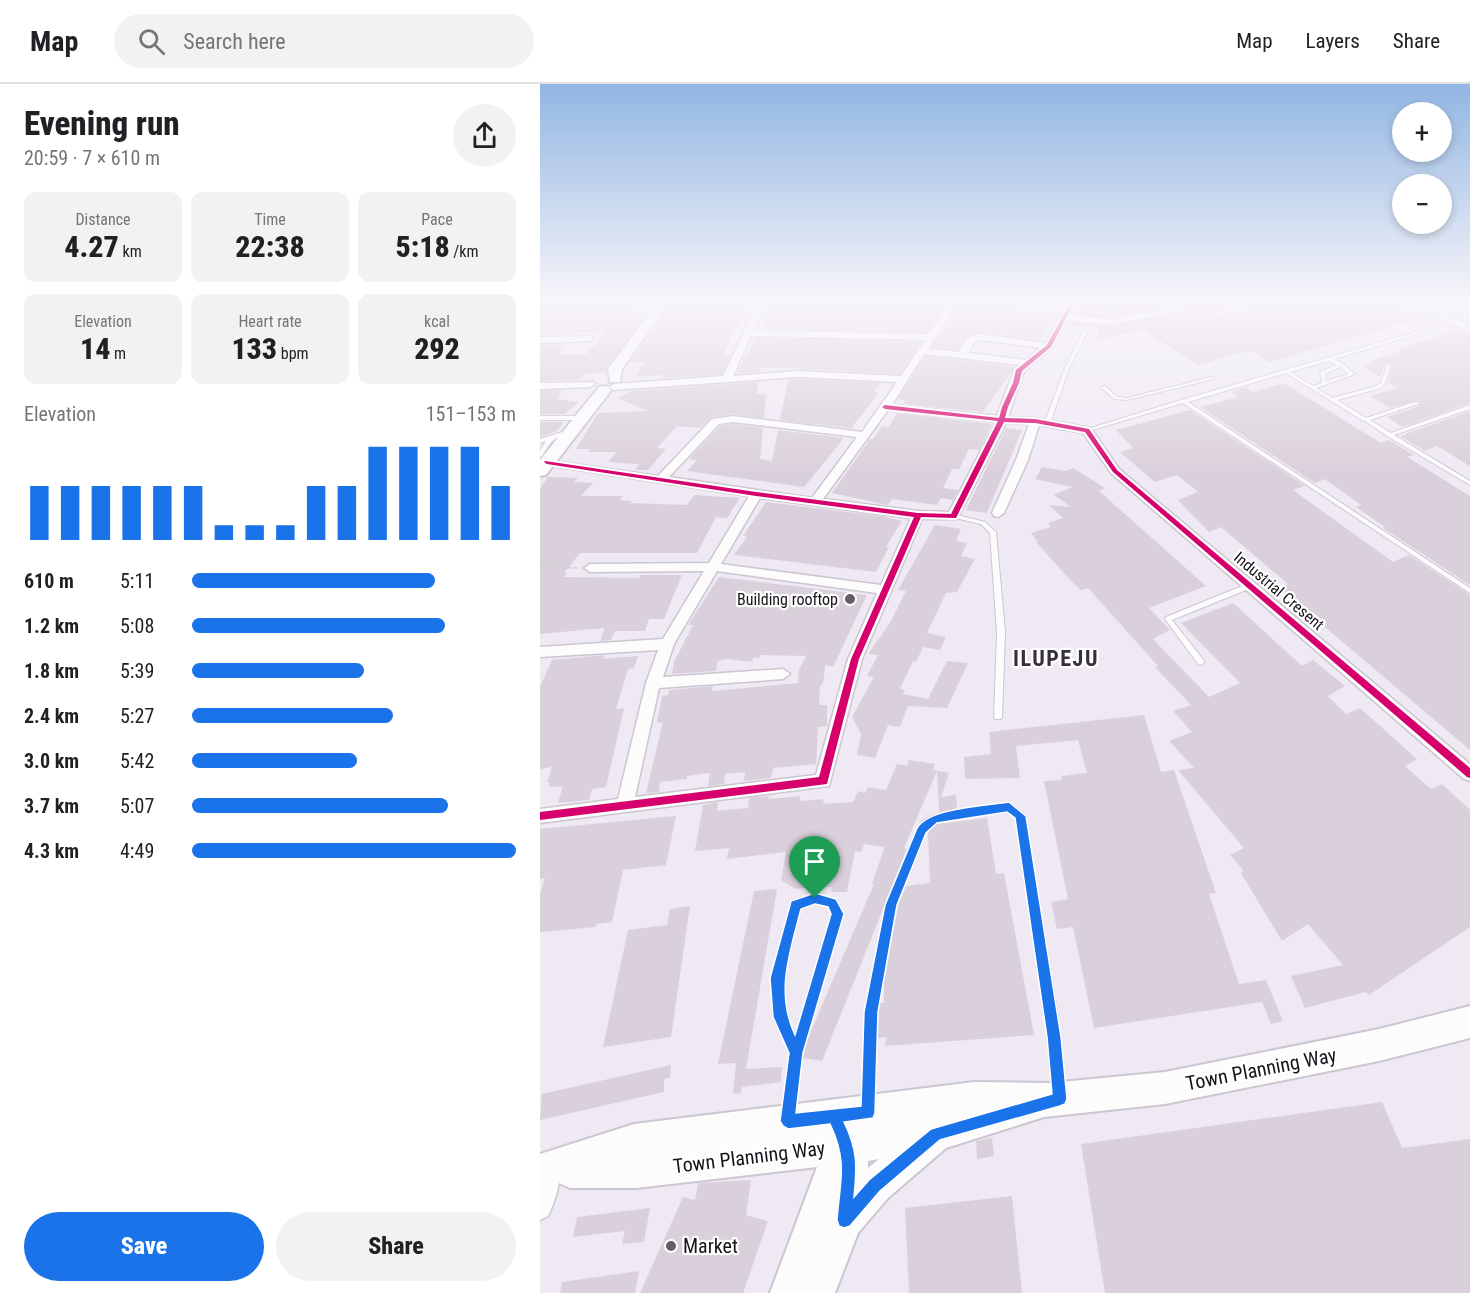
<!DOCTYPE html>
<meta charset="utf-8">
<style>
body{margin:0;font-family:"Roboto Condensed",sans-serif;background:#f2f2f2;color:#202124;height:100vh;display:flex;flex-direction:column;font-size:22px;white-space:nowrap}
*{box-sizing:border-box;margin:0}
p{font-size:20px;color:#757577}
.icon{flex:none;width:33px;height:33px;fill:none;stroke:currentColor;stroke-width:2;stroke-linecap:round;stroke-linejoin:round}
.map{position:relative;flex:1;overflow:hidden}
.sheet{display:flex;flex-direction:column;background:#fff;width:540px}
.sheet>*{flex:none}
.controls{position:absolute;left:852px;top:18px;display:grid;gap:12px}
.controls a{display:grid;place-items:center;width:60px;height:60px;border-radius:50%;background:#fff;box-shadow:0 3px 9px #0003;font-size:30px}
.pin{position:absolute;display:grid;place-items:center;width:51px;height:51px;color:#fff;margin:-62px -26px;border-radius:50% 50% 50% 0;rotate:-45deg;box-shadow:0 0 6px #0007}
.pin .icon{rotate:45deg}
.round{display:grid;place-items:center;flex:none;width:63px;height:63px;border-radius:32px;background:#f2f2f2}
.headline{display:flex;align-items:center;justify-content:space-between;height:102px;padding:0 24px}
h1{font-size:33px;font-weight:800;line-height:45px}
.stats{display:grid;grid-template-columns:repeat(3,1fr);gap:9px;height:102px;padding:6px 24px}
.stats div{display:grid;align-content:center;border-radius:12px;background:#f2f2f2;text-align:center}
.stats b{font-size:30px;font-weight:800}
.stats small{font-size:16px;font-weight:400}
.stats p{font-size:16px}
.chart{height:168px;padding:12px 24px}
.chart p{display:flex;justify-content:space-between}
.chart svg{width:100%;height:108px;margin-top:6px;stroke:#1a73e8;stroke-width:6}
.primary-button{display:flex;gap:12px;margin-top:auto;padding:12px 24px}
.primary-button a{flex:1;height:69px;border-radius:36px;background:#1a73e8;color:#fff;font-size:24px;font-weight:800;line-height:69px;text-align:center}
.primary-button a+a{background:#f2f2f2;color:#202124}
ul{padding:0 24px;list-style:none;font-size:20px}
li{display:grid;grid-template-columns:96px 72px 1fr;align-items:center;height:45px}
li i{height:15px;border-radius:8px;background:#1a73e8}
header{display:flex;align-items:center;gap:36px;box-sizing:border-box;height:84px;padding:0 30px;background:#fff;border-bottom:2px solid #e0e0e0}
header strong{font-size:28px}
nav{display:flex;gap:33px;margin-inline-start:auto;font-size:21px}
.search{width:420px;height:54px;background:#f2f2f2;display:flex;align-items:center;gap:15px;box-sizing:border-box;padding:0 21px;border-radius:33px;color:#757577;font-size:22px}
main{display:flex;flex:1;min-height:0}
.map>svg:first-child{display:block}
</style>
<header>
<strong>Map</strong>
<div class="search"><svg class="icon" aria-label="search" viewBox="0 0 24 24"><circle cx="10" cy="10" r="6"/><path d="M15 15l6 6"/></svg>Search here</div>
<nav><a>Map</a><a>Layers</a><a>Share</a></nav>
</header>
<main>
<section class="sheet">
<div class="headline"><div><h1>Evening run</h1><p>20:59 · 7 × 610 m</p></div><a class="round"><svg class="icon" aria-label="share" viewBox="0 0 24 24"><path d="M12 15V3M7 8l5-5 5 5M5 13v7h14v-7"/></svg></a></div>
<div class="stats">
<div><p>Distance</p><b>4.27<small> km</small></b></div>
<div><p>Time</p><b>22:38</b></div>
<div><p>Pace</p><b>5:18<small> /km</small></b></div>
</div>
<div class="stats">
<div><p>Elevation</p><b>14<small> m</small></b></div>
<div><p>Heart rate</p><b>133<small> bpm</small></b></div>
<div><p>kcal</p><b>292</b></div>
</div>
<div class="chart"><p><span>Elevation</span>151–153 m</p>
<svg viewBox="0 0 160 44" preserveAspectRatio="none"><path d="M5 44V22M15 44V22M25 44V22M35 44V22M45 44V22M55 44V22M65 44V38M75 44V38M85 44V38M95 44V22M105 44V22M115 44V6M125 44V6M135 44V6M145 44V6M155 44V22"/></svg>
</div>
<ul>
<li><b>610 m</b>5:11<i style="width:75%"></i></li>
<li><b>1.2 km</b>5:08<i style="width:78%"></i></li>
<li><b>1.8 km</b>5:39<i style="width:53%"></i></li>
<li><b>2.4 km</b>5:27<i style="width:62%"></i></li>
<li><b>3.0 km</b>5:42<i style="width:51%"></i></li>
<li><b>3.7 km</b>5:07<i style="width:79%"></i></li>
<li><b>4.3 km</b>4:49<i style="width:100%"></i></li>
</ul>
<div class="primary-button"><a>Save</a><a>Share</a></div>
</section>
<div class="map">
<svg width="930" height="1209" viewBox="0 0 930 1209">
<rect width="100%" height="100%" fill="#efe9f4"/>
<path fill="#e1cbd8" d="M541,219h167l-52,16 -99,21 2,-12 -27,-2z"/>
<path fill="#dad0db" d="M134,219h75l-27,52 9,-1 -9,20 -62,4 7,-3 -31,1 9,-14h-15z
M231,219h149l25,2 -18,27 -166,-4z
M566,219l14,4 35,-4 8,4 -55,10 -7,-5z
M736,219h112l32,15 -151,44 -18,-12 -53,15 -56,-36 -12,3 -10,-7 56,-10 12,7z
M69,221h27l-4,6h16l-42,57v7l-3,-3 -20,2 -3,6 -40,1v-36l25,-1 -6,11 28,-1 18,-22 -65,3v-27l33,-1 -1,2 36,-1z
M421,221l14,2 81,8 -15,25 -62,-8 -14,5 -7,13 -26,-3z
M920,246l10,4v69l-68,24 -15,-10 32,-11 1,-6 -30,8 -20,-12 27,-8 -9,-6 5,-19 -8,1 -5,13 -17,-10 11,-3 -3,-2 8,-4 22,-7 -4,-2z
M215,254l166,4 -21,32 -109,-6h-31v4l-23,1z
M385,272l90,11 -32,45 -80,-8 2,-4 -7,-1z
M248,296l10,-1 83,4 -7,9 5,1 -28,35 -71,-8z
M218,298l-1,12h9l-2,24 -31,-4 -21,3 -12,11 -23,-2 -20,22 9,1 -18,21h-13l4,-6 -31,-2 9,-10h-29l2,-3h-14l22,-36 50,-2 -31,-13 15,-7z
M744,299l97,60 8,-3 25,15 -7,2 63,39v89l-87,-57 2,-1 -29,-20 5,-2 -36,-26 -10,4 -115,-76 38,-10 -7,-5 14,-5 8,5z
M22,306l-5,9 22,3 -14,12h-25v-23z
M650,326l115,76 -12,4 100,72 16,-7 61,40v155l-190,-161 8,-5 -67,-57 -12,5 -31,-32 20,-8 -21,-17 -22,7 -35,-30 13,-4 -17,-18z
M930,327v55l-33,-20 -12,5 -25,-15z
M357,329l95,11 -13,26 -10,-1 -10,20h-7l-9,19 15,2 -5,10 -12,-2 -4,7 -45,-6 -4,6 -56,-12 38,-54h3l9,-13 7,1z
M0,338h24l-7,9 -17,6z
M193,340l30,4 -3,31 12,2 6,-31 66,8 -40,49 -117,-16 10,-11 -8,-1 31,-33z
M466,344l16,2 -35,83 -21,-3z
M502,383l23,4 8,-3 32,20 -6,3 107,95 -57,22 21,22 -17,9 56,58 31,-14 -59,-60 52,-20 69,63 11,-6 32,26 -17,10 18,18 14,-6 57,51 -12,7 11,10 15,13 11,-5 28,26v117l-101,68 -3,-3 -61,16 -14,-32 52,-11 -35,-41 -26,17 -41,-68 3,-2 -14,-16 14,-7 -66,-78 16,-2 -25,-27 23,-9 -19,-21 18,-6 -36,-38 3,-1 -70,-78 -7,2 -8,-7 -37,-41h2l-7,-9 20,-6 -3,-4 15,-5 -14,-13 22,2 -17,-12 18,-8 -37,-8z
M8,393l30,1 -4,4 19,1 -12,13h42l-4,4 13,1 -2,2 57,2 7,-10 46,3 -13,20 -11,-1 -19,36h-117l-16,20h3l-3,4 75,1 1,-3h42l-18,44h-15l-4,12h-30l-4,9 -11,1 5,-13 -65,6v-146z
M226,418l115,14 21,5 -16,26h3l-13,25 -142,-17 13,-18 -4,-1 4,-6z
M395,441l26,4 -5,12 11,2 -6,13 14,3 -18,33 -11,1 -19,40 19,4 -6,13 -17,-3 -7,15 -3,-1 -13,28 5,1 -2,4 25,5 19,-38 21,2 -21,45 -39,-2 -8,21 -12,-2 -13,33 -18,-3 4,-21 -9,-17 22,-40 -7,-1 11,-21 -10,-1 22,-31 16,-32 -8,-1z
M179,493l148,18 -34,72 -8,-2 -1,13 -2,7h-2l-1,20h8v21l-9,1 -2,37 -43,4 -2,10 -27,3 1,-9 -20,2 -1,10 -16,2 2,-13 -23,3v3l-27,3 -1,10 -13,1 17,-71 -6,1 5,-27 6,-1 1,-5 44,-4 -1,5 86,-8 1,-13 7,-14 -45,-1 -2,3 -5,-1 -3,5 -25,-3 -8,2 -2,10 -44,3 2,-12 19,-37h-5z
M65,571l-2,4 35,-3 -4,12 -6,1 -12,40 8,-1 -18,79 -14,2 -3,11 -31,3 5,-17 -14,1 1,-4h-3l5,-16 -12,2v-82l12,-27z
M604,631l17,57 13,-2 42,123 -7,1 30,90 27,-4 17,41 -12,3 -9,-22 -168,26 -21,-101 -16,2 -6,-27 17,-3 -24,-118 18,-1 -1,-4 26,-3 -9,-33 -62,6 4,32 -55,1 -1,-22 27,-3 -2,-22z
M369,676l26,4 -2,6 16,3 -8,24 15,-2 1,14 -18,3 -2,-41 -33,77 3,1 -85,212 -19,-3 5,-20 66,-154 -2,-1 13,-36 -21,-3 -3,8 -6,-1 -8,41h-16l1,-5 -12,-1 -25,3 -14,-9 5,-28 -59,7 2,-11 -34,3 8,-46 15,-3 -1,9 31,-3 1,-10 20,-2 -1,3 32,-3v5l23,-2 1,5 29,-2 5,-11 7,2 3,-6 18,3 11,-26 10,2z
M136,732l-10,49 -43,5 -11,52 -16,2 -1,3 -55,5v-38l5,-16 -5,1v-50z
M447,734l9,56 8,-1 30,162 -149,11 2,-9 -9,1v-26l2,-9h4v-21l14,-76 8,-20 24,-3 -2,-51 9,-8z
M237,805l-31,180 36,-2 -1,15 -39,5 -1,7 -8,-1 3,-30 -18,1 36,-173z
M150,822l-19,131 -68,10 25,-117 39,-5 3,-16z
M131,981l-1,13 -6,1v13l-124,28 2,-26z
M842,1018l20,46 68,-9v154h-365l-24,-149z
M452,1054l2,18 -17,3 -1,-18z
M211,1096l-5,35 22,6 -25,72h-103l43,-96 12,3 3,-17z
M472,1112l10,97h-113l-4,-85z
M110,1124l-6,34 -22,2 3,-13 -52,6 4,-20z
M99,1187l-4,22h-75l2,-11z"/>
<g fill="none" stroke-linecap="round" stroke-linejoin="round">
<defs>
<path id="service" d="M906,219h5l19,7v3z
M918,236l4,1 -128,38 9,5 12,10 -39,14 17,10 44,-12 4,-3 6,-18 4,-1 -6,19 -4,5 -44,12 29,18 48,-16h4v2l-48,16 21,13 79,-28v4l-76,26 76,46v4l-83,-49 -22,-15h-3v-1l-76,-47 -98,29 282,186v5l-287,-190 -94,28 -5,-1 97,-30zM789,277l7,4 -16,7 2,11 -9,3 -23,-14zM800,283l9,7 -23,7 -1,-7z
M521,242l27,5 -19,37 -19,56 -3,2 -3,-2 21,-56 18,-36 -24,-4v-2z
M672,293l2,1v1l-87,21 -13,-1 -13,-12 4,-1 12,11 10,1z
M0,332h41l3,2 -3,2h-41z
M29,347l2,1v2c-19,3 -19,7 -29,22l-2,1v-6l6,-10 -6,2v-4l19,-6z
M413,430l32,8 11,10 9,100 -3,85 -1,2h-6l-1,-2 3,-85 -7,-99 -9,-9 -30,-7v-2z
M707,500h4l1,2 -1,2 -79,32 33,42 -4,3 -3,-1 -33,-45 1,-2z
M469,719l14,10 1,3 33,195 7,80 -1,4 -4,1 -4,-1 -1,-4 -7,-80 -31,-193 -8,-7 -72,11 -8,5 -3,5 -29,73 -20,107 -2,93 -2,4 -4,2 -4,-2 -2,-4 4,-93 20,-107 31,-74 5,-10 13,-6z
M275,810l20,6 7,14 -41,139 -6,60 -2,4 -4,2 -4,-2 -2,-4 8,-60 -17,-36 -2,-39 21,-76zM275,818l14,4 3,8 -37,125 -11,-23 -2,-38 18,-70z"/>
<path id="minor" d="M218,219h8l-12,27 174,4 21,-31h8l-29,46 31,3 8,-14 12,-4 67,9 16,-30 -87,-8 -4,-2 94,5 3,-5h8l-6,12 38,4 71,-12 -3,-4h9l3,4 -3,4 -77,14 -41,-5 -15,28 -28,23 -16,46 27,1 56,10 28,41 351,295v17l-6,-2 -353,-306 -28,-40 -44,-8 -11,35 -24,53 -6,4 -4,-1 -2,-3 24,-53 13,-36 -23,-1 -49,96h-35l-60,140 -33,127 -289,37v-14l78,-10 28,-116 12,-33 -118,7v-10l123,-8 41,-68 -114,1 -6,-4 6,-4 119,-1 40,-67 -202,-31 -6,-3 2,-2 115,16 54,-57 21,-3 129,16 35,-50 -99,-5 -184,13 -5,-3 5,-3 109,-8zM211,252l174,4 -24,36 -103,-5 -65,5zM440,256l61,8 -15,12 -58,-7 6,-11zM384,270l96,11 -6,5 -17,46 -105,-11zM348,326l108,12 -47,90 -31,-1 -95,-12zM193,338l124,15 -45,61 -143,-21 50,-53zM220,414l151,20 -30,67 -160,-21zM177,487l160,22 -29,66 -32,116 -181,22 24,-109 124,-9 7,-5 -7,-5 -120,8 11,-33z
M869,219h10l51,23v6z
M52,252v4l-3,1 -49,2v-6z
M53,298l2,2 -5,3 -50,2v-6z
M9,1074l8,4c7,15 -2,39 -9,54l-8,4v-56z"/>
<path id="secondary" d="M117,219h12l-47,66 -2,13h-10l-2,-13z
M64,302l5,1 2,3 -2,3 -63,82 -6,1v-16l59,-73z
M930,922v32l-91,23 -214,43 -121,13 -98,31 -58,50 -30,35 -23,60h-65l47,-126 -181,21h-66l-11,-5 -19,7v-36l94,-30 340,-42 76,1 115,-11 214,-43zM339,1075l-11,9v-7z"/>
</defs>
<use href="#service" stroke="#cbc6cf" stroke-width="2"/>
<use href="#minor" stroke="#cbc6cf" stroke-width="3"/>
<use href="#secondary" stroke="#cbc6cf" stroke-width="4"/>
<path stroke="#d3d1d5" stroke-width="1.5" stroke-dasharray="4 1.5" stroke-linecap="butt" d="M0,483l39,1"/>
<use href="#service" fill="#fdfcfd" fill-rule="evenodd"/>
<use href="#minor" fill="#fdfcfd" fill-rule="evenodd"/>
<use href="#secondary" fill="#fdfcfd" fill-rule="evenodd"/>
<defs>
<path id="cycleway" d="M530,219h4l-23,44 -29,24 -3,12 -11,24 -3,11 30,1 54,10 28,41 353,298v10l-3,-1 -354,-305 -28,-40 -50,-9 -31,-1 -48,96 -35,-1 -62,142 -32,125 -287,36v-8l279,-35 32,-118 63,-142 -158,-21 -209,-32 -3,-2 1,-1 211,31 162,21 33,1 47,-93 -113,-12 -3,-2 3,-2 114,13 3,-11 11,-24 3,-13 31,-25z"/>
</defs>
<use href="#cycleway" stroke="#fff" stroke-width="4"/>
<use href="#cycleway" fill="#d6006c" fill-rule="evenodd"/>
</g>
<linearGradient id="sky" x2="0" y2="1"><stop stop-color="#91b6e2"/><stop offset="0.56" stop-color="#f8f5fa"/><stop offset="1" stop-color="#f8f5fa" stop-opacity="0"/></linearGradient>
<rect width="930" height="388" fill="url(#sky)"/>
<path fill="#1a73e8" stroke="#fff" stroke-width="1.5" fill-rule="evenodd" d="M469,718l17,14 35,221 6,62 -2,5 -5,2 -120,34 -60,51 -30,35 -6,2 -5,-2 -2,-6c3,-40 11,-58 -7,-96l-42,5 -5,-3 -3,-5 9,-68 -16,-36 -3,-39 20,-73 1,-4 24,-8 21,6 8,15 -41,139 -7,60 65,-7 3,-94 21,-107 32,-77c12,-20 68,-22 92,-26zM467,728l8,6 32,219 5,57 -121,35 -62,51 -15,17c3,-31 4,-46 -10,-75l29,-4 2,-5 3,-101 19,-107 29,-72 11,-10zM275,820l13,3 3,7 -36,121c-20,-43 -5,-83 6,-126z"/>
<g fill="#635e66" stroke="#fff" stroke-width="2">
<circle cx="310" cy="515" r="6"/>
<circle cx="131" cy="1162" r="6"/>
</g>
<g text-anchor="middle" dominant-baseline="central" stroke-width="4.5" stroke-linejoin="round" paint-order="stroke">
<g font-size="16" fill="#17131a" stroke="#fff">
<text transform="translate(739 507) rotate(40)">Industrial Cresent</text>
</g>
<g font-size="16" fill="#17131a" stroke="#fff" text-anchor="end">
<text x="298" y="515">Building rooftop</text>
</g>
<g font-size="20" fill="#17131a" stroke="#fff">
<text transform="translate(721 985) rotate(-11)">Town Planning Way</text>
<text transform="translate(209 1073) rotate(-7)">Town Planning Way</text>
</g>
<g font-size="20" fill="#17131a" stroke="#fff" text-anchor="start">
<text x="143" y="1162">Market</text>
</g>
<g font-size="22" font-weight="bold" letter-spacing="1.5" fill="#372e3f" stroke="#fff">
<text x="516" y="574">ILUPEJU</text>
</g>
</g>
</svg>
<div class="controls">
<a>+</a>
<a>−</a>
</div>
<div class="pin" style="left:275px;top:814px;background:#1e9e55"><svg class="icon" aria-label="arrive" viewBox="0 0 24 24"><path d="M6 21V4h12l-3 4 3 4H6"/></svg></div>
</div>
</main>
